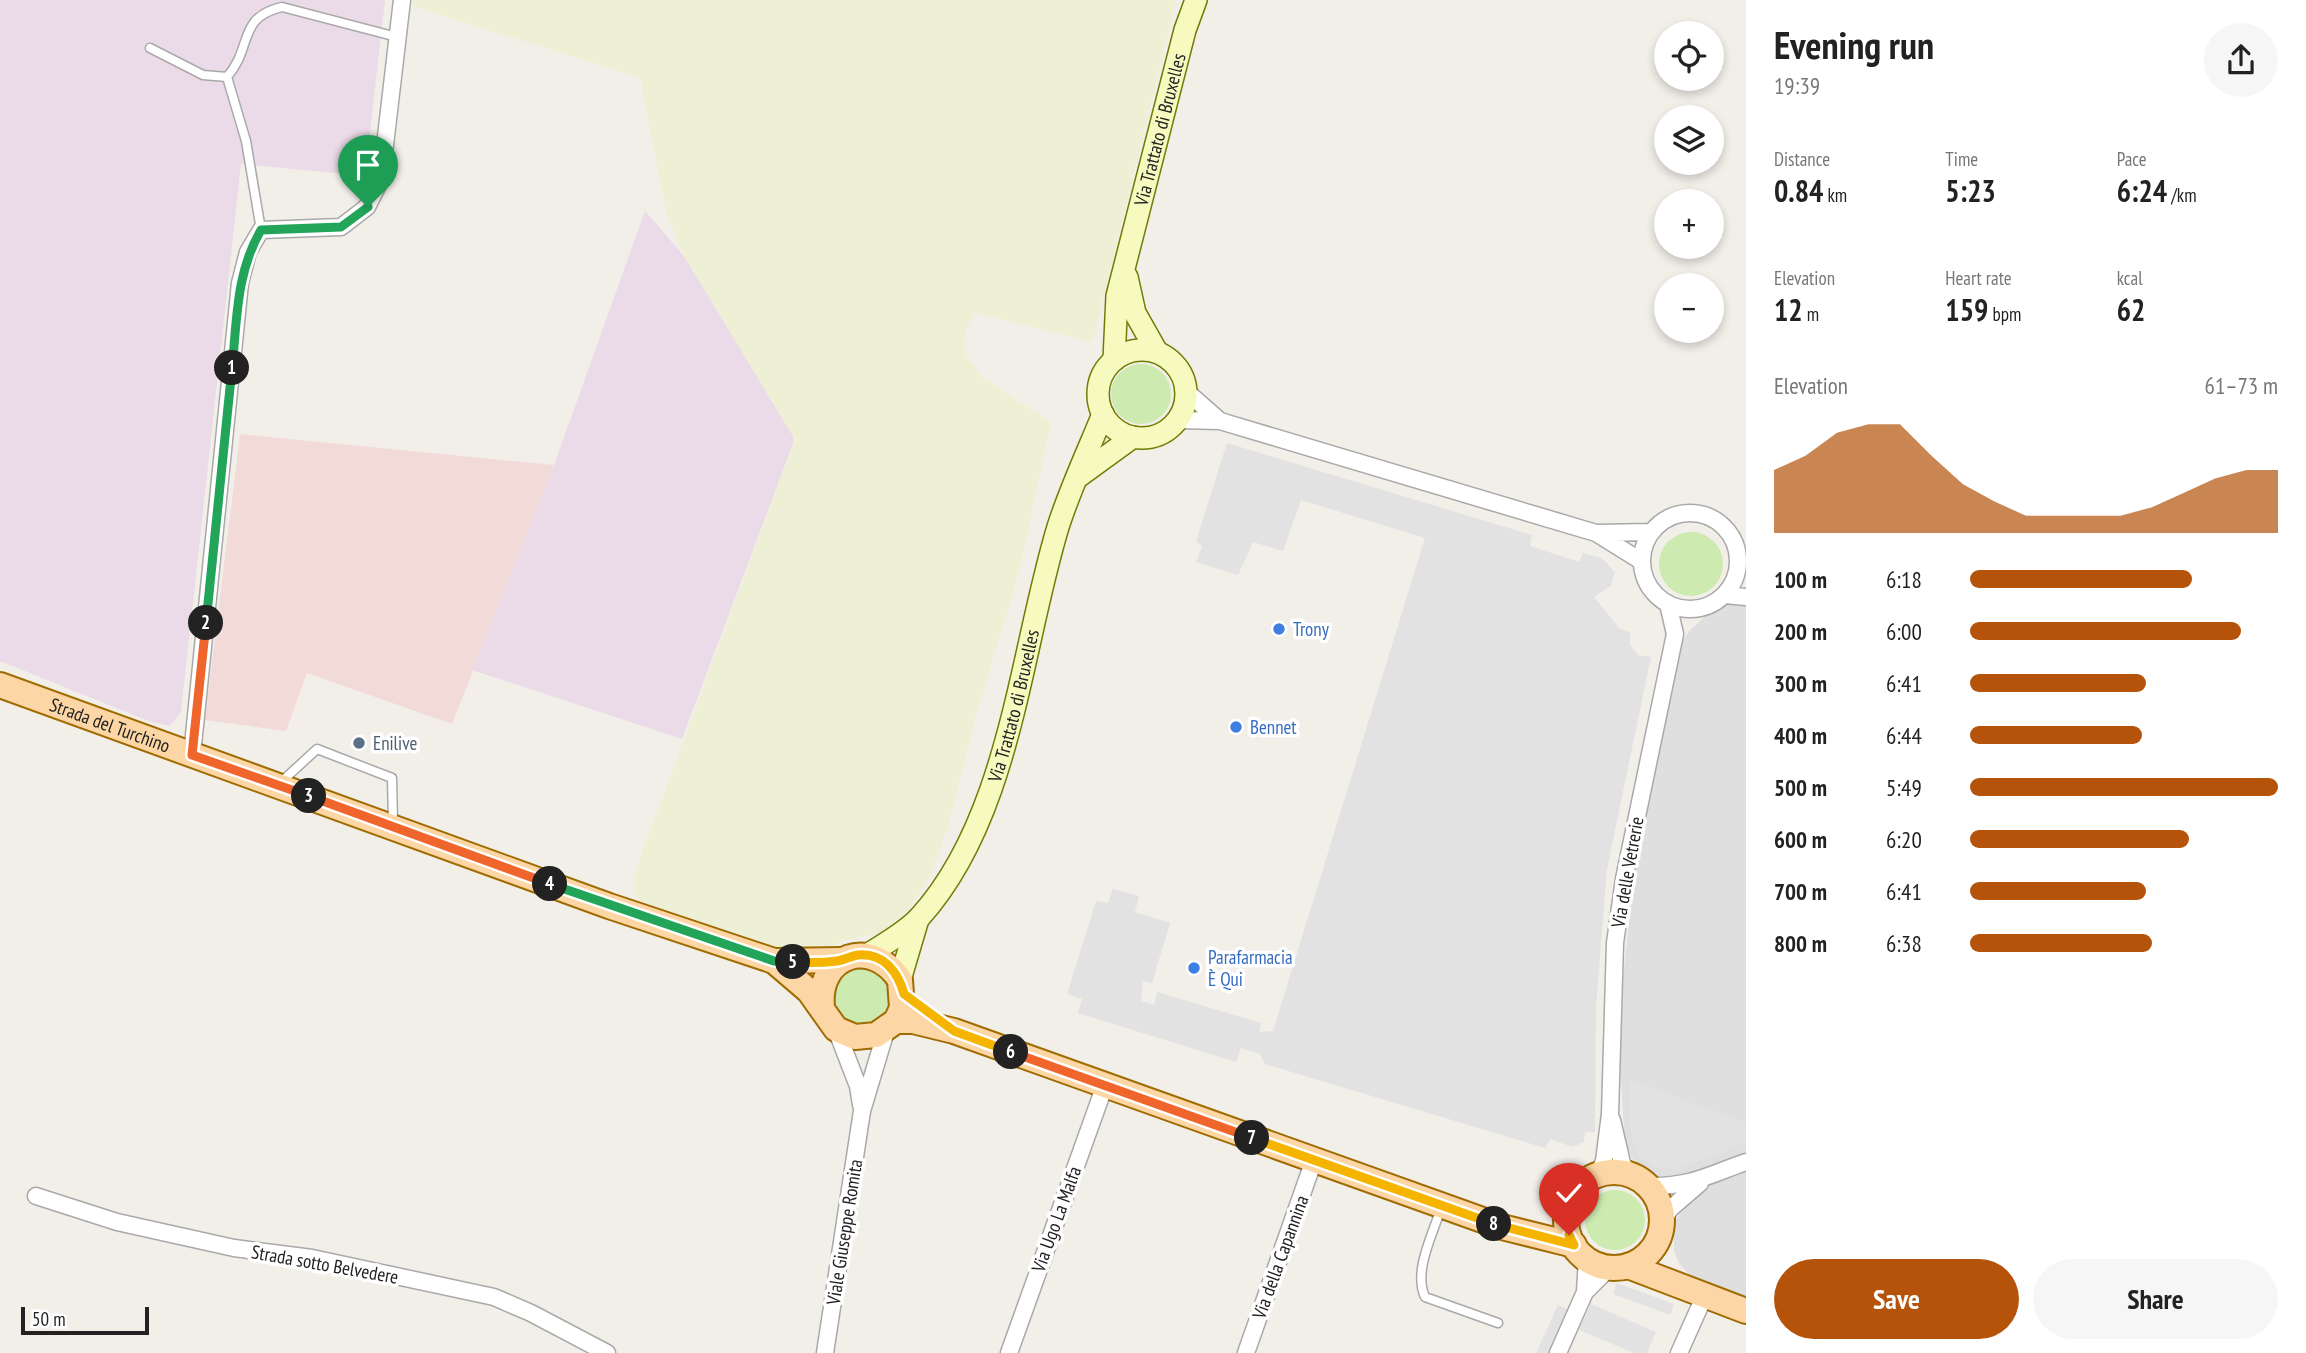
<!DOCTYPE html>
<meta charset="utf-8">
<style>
body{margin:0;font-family:"PT Sans Narrow",sans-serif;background:#f6f6f6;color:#222;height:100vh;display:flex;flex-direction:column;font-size:26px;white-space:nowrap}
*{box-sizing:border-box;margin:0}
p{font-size:23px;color:#767676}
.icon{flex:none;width:38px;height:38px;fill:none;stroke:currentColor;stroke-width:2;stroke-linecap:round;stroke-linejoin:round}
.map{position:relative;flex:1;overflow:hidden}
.details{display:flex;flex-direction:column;background:#fff;width:560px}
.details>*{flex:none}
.buttons{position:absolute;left:1654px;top:21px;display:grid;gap:14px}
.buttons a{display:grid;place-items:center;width:70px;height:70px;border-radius:50%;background:#fff;box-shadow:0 4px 10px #0003;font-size:35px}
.scale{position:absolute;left:21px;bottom:18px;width:128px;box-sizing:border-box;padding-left:7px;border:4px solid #222;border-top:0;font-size:19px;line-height:24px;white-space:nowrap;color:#222;-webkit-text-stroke:5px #fff;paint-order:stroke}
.pin{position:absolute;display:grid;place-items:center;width:60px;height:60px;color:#fff;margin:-72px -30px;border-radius:50% 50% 50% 0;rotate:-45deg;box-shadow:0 0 7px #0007}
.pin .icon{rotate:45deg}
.km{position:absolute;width:35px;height:35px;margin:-18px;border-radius:50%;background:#222;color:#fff;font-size:19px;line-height:35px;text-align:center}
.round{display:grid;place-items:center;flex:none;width:74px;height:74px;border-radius:37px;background:#f6f6f6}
.headline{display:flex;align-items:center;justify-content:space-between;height:119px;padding:0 28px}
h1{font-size:38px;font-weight:600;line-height:52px}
.figures{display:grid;grid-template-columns:repeat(3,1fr);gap:10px;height:119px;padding:7px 28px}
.figures div{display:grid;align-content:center}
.figures b{font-size:30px;font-weight:600}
.figures small{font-size:19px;font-weight:400}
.figures p{font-size:19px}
.chart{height:196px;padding:14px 28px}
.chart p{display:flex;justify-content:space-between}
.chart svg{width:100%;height:126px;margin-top:7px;fill:#b45309;opacity:.7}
.primary-button{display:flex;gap:14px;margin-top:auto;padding:14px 28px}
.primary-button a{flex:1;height:80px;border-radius:42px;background:#b45309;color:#fff;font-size:28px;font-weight:600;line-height:80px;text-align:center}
.primary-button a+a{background:#f6f6f6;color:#222}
ul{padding:0 28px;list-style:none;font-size:23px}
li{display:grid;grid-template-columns:112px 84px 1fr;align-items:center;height:52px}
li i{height:18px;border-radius:9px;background:#b45309}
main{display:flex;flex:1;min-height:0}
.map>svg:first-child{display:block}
</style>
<main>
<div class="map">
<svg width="1746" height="1353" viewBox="0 0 1746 1353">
<rect width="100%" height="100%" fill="#f2efe9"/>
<path fill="#e0dfdf" d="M1746,602v702l-47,-18 -20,-23 -5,-12v-29l18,-24 -52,-29 -15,-21 -7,-121 16,-153 47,-231 9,-13 24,-21 13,-6z"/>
<path fill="#f2dad9" d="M240,434l314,31 -102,259 -145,-51 -21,58 -81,-11z"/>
<path fill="#ebdbe8" d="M0,0h385l-20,176 -124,-12 -60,548 -11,14 -19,-4 -151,-61z
M645,211l39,45 109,180v8l-111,295 -210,-69 82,-205z"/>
<path fill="#eef0d5" d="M413,0h763l-82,337 -5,4 -114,-28 -10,19 -1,20 18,25 69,45 -32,151 -42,139 -29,115 -18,49 -30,47 -18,10 -39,8 -23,11 -45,-2 -134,-44 -5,-10 -1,-24 158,-428v-8l-109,-180 -18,-45 -26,-133 -228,-72z"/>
<path fill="#cdebb0" d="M1111 394a30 30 0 1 1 60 0a30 30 0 1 1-60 0Z
M1659 564a32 32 0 1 1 64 0a32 32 0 1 1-64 0Z
M831 997a31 31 0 1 1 62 0a31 31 0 1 1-62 0Z
M1585 1220a30 30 0 1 1 60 0a30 30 0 1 1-60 0Z"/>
<path fill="#e2e2e2" d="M1227,443l305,92 -2,11 49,16 4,-9 19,5 13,14 -4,14 -17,11 26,32 10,3v13l8,10 13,2 -44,212 -11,137 -1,126h-10l-1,10 -11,5 -23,-8 -5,9 -280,-84 -5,-10 -19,-6 -5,14 -158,-49 4,-14 -15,-5 29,-93 12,2 5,-14 26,7 -4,16 35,11 -18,60 -9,-2 -2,20 13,4 3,-13 104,31 -2,9 14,-1 152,-493 -124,-38 -18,51 -30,-9 -15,33 -42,-13 6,-16 -6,-5z
M1630,1080l116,43v20l-72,27 -19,-3 -14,-10 -10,-19z
M1617,1283l57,21 -4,11 -57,-21z
M1591,1304l65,28 -9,21h-13l-55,-23z
M1558,1305l13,6 -19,42h-16z"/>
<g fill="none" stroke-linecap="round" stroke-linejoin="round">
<defs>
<path id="service" d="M150,48l53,27 24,2c26,-29 10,-60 55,-70l115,30
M227,77l19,64 15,89
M280,783l37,-34 75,29 1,45
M1441,1208c-8,26 -28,63 -16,89l73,26"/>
<path id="minor" d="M1187,392l33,29
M1178,420l42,1 376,112 45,28
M1642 561a48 48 0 1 1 96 0a48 48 0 1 1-96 0Z
M1597,533l53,-1
M1725,595l21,2
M192,755l48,-472 8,-31 13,-22 80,-3 26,-20 14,-28 21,-179
M836,1029l22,57 3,19
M1612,1120l10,43 7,11
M1598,1175l6,-14 6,-47 5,-171 9,-64 51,-245 -7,-30
M1648,1186c43,1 60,-11 98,-24
M36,1196l81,26 117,26 78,10 182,39 37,16 76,40
M1662,1222l8,-13 30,-26
M1585,1292l24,-24
M825,1353l37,-242 24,-80
M1009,1353l96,-268
M1246,1353l68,-193
M1558,1353l27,-61 2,-33
M1679,1353l25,-56"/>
<g id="secondary">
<path d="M1127,277l8,36 22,39"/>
<circle cx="1142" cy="394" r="44"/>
<path id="s1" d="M1114,360l3,-64 68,-266 11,-30"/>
<path d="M1078,477l55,-40"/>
<path id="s2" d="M867,955c17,-11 38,-22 52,-37 91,-100 101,-266 139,-391 12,-38 30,-76 45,-113"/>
<path d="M900,980l18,-61"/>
</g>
<g id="primary">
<path id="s3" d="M0,685l609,221 165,55 68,-1"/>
<path d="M774,961l35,30 27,38 19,8 21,-2 20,-14 6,-13 -2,-28c-28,-43 -83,-26 -78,27"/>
<path d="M896,1021h17l41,10 548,196 72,18"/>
<circle cx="1614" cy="1220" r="48"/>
<path d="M1628,1266l118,45"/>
</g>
</defs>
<use href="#service" stroke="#a9a9a9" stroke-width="11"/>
<use href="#minor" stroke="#a9a9a9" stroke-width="19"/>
<use href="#secondary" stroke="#707d05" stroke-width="24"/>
<use href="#primary" stroke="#a06b00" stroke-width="28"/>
<use href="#service" stroke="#fff" stroke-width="8"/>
<use href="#minor" stroke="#fff" stroke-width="16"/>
<use href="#secondary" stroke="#f7fabf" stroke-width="21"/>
<use href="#primary" stroke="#fcd6a4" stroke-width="24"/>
</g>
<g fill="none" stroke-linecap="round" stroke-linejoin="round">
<defs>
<path id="split-1" d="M232,368c5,-47 4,-96 29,-138l80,-3 27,-20"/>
<path id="split-2" d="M206,623l26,-255"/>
<path id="split-3" d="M206,623l-14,132 117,41"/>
<path id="split-4" d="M309,796l241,88"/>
<path id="split-5" d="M550,884l224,77 19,1"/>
<path id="split-6" d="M793,962c15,1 29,1 44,-1 7,-1 14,-5 21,-6 26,-2 40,17 46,39l50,37 57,21"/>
<path id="split-7" d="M1011,1052l241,86"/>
<path id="split-8" d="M1252,1138l242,86"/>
<path id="split-9" d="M1494,1224l80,21 -5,-10"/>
</defs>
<use href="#split-1" stroke="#fff" stroke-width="14"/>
<use href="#split-2" stroke="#fff" stroke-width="14"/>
<use href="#split-3" stroke="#fff" stroke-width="14"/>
<use href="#split-4" stroke="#fff" stroke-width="14"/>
<use href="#split-5" stroke="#fff" stroke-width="14"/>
<use href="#split-6" stroke="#fff" stroke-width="14"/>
<use href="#split-7" stroke="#fff" stroke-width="14"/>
<use href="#split-8" stroke="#fff" stroke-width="14"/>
<use href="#split-9" stroke="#fff" stroke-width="14"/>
<use href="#split-1" stroke="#22a559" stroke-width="9"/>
<use href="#split-2" stroke="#22a559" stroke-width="9"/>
<use href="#split-3" stroke="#f0652b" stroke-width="9"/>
<use href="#split-4" stroke="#f0652b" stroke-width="9"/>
<use href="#split-5" stroke="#22a559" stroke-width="9"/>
<use href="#split-6" stroke="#f5b400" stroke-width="9"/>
<use href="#split-7" stroke="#f0652b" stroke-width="9"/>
<use href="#split-8" stroke="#f5b400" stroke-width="9"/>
<use href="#split-9" stroke="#f5b400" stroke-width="9"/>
</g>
<g fill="#3f7fe0" stroke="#fff" stroke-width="2.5">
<circle cx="1279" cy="629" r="7"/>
<circle cx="1236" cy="727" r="7"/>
<circle cx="1194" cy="968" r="7"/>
</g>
<circle fill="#5c6f8a" stroke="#fff" stroke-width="2.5" cx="359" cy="743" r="7"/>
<g text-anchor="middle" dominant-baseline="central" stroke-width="7" stroke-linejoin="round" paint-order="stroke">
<g font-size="19" fill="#222" stroke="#fff">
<text stroke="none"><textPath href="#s1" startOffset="236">Via Trattato di Bruxelles</textPath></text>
<text stroke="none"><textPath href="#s2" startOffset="299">Via Trattato di Bruxelles</textPath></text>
<text stroke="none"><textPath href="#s3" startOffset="117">Strada del Turchino</textPath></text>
<text transform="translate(1627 872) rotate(-80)">Via delle Vetrerie</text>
<text transform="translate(1056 1219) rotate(-70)">Via Ugo La Malfa</text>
<text transform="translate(844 1232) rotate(-81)">Viale Giuseppe Romita</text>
<text transform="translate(1280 1257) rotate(-70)">Via della Capannina</text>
<text transform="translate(325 1264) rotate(10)">Strada sotto Belvedere</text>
</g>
<g font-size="19" fill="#366cbe" stroke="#fff" text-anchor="start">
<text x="1293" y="629">Trony</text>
<text x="1250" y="727">Bennet</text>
<text x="1208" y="957">Parafarmacia<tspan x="1208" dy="22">È Qui</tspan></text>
</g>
<g font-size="19" fill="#4e5e75" stroke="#fff" text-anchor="start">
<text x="373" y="743">Enilive</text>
</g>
</g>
</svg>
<div class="buttons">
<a><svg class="icon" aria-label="locate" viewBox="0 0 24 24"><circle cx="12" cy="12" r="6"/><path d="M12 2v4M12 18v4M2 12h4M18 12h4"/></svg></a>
<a><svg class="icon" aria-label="layers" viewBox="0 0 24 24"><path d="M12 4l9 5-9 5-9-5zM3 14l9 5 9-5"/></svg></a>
<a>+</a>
<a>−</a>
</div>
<div class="scale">50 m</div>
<div class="pin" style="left:368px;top:207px;background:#1e9e55"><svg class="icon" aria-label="arrive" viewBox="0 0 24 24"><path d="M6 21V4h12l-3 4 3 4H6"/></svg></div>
<div class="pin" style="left:1569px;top:1235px;background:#d93025"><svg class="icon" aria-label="check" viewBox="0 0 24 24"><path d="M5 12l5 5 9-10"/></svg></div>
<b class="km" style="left:232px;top:368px">1</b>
<b class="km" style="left:206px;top:623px">2</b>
<b class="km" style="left:309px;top:796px">3</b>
<b class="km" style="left:550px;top:884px">4</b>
<b class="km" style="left:793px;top:962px">5</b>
<b class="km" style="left:1011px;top:1052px">6</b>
<b class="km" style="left:1252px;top:1138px">7</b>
<b class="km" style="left:1494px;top:1224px">8</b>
</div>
<section class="details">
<div class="headline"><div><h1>Evening run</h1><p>19:39</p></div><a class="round"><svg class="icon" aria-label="share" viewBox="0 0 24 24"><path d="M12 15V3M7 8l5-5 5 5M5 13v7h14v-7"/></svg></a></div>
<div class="figures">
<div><p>Distance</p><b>0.84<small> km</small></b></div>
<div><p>Time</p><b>5:23</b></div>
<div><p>Pace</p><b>6:24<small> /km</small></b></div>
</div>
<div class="figures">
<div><p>Elevation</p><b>12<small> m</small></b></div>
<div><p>Heart rate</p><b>159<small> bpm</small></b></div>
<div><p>kcal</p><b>62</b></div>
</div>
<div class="chart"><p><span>Elevation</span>61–73 m</p>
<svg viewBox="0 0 160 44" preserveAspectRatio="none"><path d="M0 44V22L10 17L20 9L30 6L40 6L50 17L60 27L70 33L80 38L90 38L100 38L110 38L120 35L130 30L140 25L150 22L160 22V44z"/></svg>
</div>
<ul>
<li><b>100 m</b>6:18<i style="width:72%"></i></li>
<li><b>200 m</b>6:00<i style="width:88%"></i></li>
<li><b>300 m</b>6:41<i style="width:57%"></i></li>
<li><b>400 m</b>6:44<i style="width:56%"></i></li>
<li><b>500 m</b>5:49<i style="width:100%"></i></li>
<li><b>600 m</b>6:20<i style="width:71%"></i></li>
<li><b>700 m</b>6:41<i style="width:57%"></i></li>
<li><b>800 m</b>6:38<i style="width:59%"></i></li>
</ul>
<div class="primary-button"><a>Save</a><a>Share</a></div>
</section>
</main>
